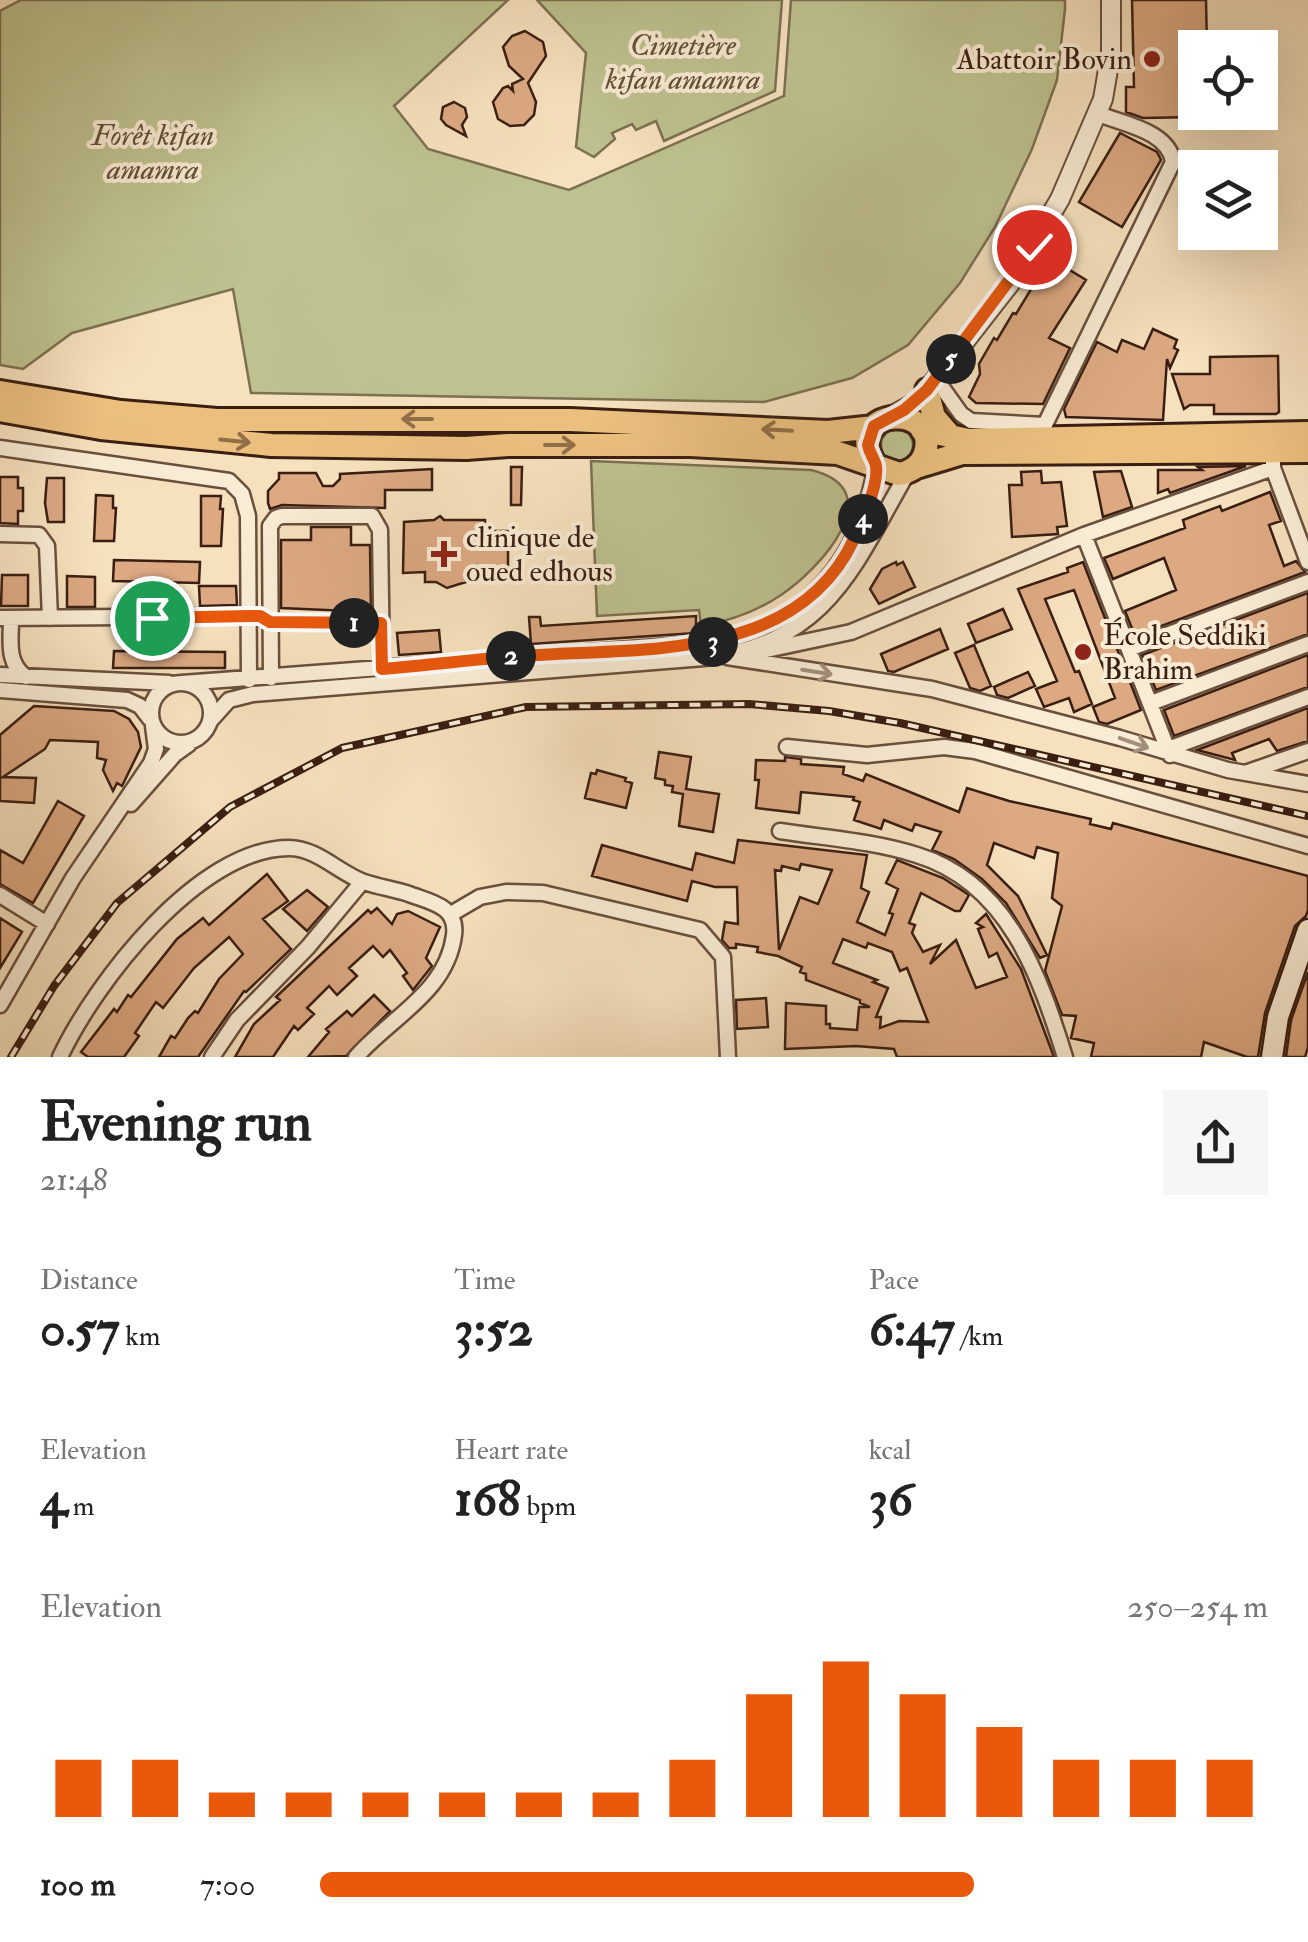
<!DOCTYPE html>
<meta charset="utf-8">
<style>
body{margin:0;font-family:"IM FELL Double Pica",serif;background:#f6f6f6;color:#222;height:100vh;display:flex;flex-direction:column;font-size:38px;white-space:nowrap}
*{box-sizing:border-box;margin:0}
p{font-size:32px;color:#767676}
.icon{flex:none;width:55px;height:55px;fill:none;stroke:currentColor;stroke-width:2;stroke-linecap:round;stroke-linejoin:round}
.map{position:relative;height:1057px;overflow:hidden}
.side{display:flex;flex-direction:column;background:#fff;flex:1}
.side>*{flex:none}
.fabs{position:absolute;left:1178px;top:30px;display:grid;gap:20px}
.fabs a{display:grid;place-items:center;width:100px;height:100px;border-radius:0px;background:#fff;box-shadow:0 10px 40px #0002;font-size:50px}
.pin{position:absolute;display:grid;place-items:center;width:85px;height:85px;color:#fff;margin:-42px;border:5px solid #fff;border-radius:50%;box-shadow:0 2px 10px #0007}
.km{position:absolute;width:50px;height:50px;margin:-25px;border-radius:50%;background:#222;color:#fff;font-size:28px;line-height:50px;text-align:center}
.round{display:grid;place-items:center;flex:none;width:105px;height:105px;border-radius:0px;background:#f6f6f6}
.headline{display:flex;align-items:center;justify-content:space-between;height:170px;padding:0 40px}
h1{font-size:55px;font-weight:800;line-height:75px}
.figures{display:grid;grid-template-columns:repeat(3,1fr);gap:15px;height:170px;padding:10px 40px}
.figures div{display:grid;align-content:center}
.figures b{font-size:50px;font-weight:800}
.figures small{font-size:28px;font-weight:400}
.figures p{font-size:28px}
.chart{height:280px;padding:20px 40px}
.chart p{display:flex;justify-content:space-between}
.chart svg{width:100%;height:180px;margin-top:10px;stroke:#ea580c;stroke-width:6}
ul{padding:0 40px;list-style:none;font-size:32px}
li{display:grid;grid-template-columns:160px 120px 1fr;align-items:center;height:75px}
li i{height:25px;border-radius:12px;background:#ea580c}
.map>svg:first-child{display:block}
</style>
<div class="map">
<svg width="1308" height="1057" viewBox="0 0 1308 1057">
<rect width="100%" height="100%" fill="#f6e1be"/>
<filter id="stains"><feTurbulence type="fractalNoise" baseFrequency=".002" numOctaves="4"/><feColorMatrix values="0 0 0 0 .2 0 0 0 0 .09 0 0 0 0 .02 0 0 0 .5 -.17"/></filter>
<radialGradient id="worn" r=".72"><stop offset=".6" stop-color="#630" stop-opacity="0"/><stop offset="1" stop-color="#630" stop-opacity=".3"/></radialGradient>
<path fill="#bec290" stroke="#7c7051" stroke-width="2.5" d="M21,0h487l-114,106 34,43 141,41 215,-94 7,-96h274v9l-8,71 -25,69 -37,78 -35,56 -52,62 -56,33 -88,24 -513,-9 -18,-104 -161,44 -49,36 -23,-4v-354z
M537,0h245l-7,91 -111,50 -8,-20 -20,9 -4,-6 -20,9 3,6 -21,18 -18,-10 10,-94z
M881 445a16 16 0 1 1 32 0a16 16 0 1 1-32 0Z
M591,461l220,9c82,20 8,100 -30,125 -25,17 -51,26 -80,31l-2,-16 -102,6z"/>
<path fill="#dca983" stroke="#3a1e12" stroke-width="2.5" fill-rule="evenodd" d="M1132,0h74l1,48h-12v69l-52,1 -17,-6v-25h8z
M525,31l18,11 3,14 -18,27 8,19 -2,13 -10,10 -14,1 -12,-7 -5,-17 10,-14 5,-2 5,5 -1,-7 11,-5 -14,-13 -6,-19 9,-11z
M454,102l11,6 2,9 -5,8 4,11 -20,-11 -5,-6 2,-12z
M1120,133l37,19 4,8 -39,67 -43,-25z
M1050,258l36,22 -37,58 21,10 -27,56 -67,-1 -7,-6 11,-23 -1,-10 15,-26 3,2 16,-27 3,1z
M1153,329l24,11 -3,8 4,2 -8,18 -3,-9 -4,61 -97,-3 -2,-8 33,-67 20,10 5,-12 22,9z
M1278,356l1,56 -3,2h-62v-9h-24l-6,4 -12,-35h38v-17z
M1246,466l-76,27 -2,-4 -10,4v-23h44l-4,-3z
M511,467h11l-1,38h-10z
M432,469v21h-47v18l-103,-3 -12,4 -2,-6v-12l11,-12v-6h37l7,13h10l7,-7v-5z
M1041,471l1,12 19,-1 6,44 -10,1 1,7 -46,3 -3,-52h13l-1,-13z
M1121,471l11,36 -29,10 -9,-45z
M0,477h18v11h5v23h-5v13l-18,-1z
M47,478h17v44h-16l-3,-19z
M1270,492l11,29 -12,4 15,41 12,-5 9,11 -170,64 -10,-25 51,-21 -12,-32 -51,21 -9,-21 81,-30 -2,-8 37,-14 2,5z
M96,495l17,1v12h3l-2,33h-20z
M201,496h20l-1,13h3l-2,37h-20z
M440,516l4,4h41v11h23v36l-42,4v11l-19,6 -11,-6h-11v-10l-22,1 1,-51 30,-2z
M311,527h40v18h19l1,67 -90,-4v-68h30z
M114,560l86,2 -1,21 -86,-2z
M896,562l1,3 6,-3 12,25 -36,17 -9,-15 12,-20z
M1083,562l58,148 -34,14 -8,-2 -6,-15 22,-9 -41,-108 -29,9 30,73 4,-1 13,33 -18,8 -5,-14 -25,9 -8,-18 21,-8 -39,-92 50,-17 -1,-4z
M2,575h26v31h-27z
M67,576l28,1v30h-28z
M199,586h37l1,19 -37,1z
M1308,593v41l-152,56 -14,-35z
M1003,609l9,20 -36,14 -8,-19z
M696,616v17l-165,11 -2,-27h11l1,9z
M940,629l8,20 -54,23 -6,-1 -7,-17z
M439,630l2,22 -42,3 -2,-22z
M974,645l17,41 -11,5 -10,-3 -15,-35z
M114,651l111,1v16h-112z
M1308,655v32l-134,49 -10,-26z
M1028,672l7,14 -27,12 -11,-3 -3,-8z
M34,706l80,5 15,8 9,13 3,15 -19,39 -5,-3 -4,8 -10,-21 3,-10 -9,-2 1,-16 -48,-2 -5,9 -42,28 33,1 -2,25 -34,-2v-66z
M1308,708v33l-31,10 -8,-12 -37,14 3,7 -38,-10z
M659,752l32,5 -5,32 33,5 -6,38 -34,-6 4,-32 -11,-2 1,-6 -8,-1v-5l-10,-2z
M785,757l16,2v5l43,3 -1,7 20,7 3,-7 93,38 8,-24 42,13 82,18 -1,5 21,5 2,-6 195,53v34l-2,6 -11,10 -30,87 -7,44h-11l-43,-15 -3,15h-110l3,-14 -23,-5 5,-22 -14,-1 -17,-44 17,-65 -10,-8 6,-45 -21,-6 -3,11 -40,-15 -7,22 31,31 29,59 -7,3 -34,-55 -24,-24 -28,-20 -22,-9 9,-18 -26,-8 -3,7 -28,-11 -3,9 -27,-9 6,-18 -7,-2 1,-3 -53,-5 -2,21 -43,-5 3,-28h-4l1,-20 29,1z
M597,770l29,8 -1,3 7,2 -6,25 -41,-10 6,-25 5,1z
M58,801l26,15 -51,87 -33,-19v-34l23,13z
M738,840l129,15 -6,33 8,4 -12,30 28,13 8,-21 -4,-1 9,-24 -12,-6 11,-23 46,18 26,17 -9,16h-5l-34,-18 -12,30 6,2 -3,8 11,19 17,-7 -10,19 26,-24 20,48 31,-11 -10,-24 -8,4 -11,-28 5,-2 -7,-4 10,-9 35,55 33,88h-157l-3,-8 -38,-3 -71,3 1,-46 40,3v18h4v4l27,2 2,-23h11l-10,-4v-3l-54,-20v-6l-6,-2 2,-5 -24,-11 -21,-4 1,-5 -22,-3v4h-7l-7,-8 3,-18 13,2 -1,-37h-22l-23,-6 -5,20 -95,-25 10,-31 90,25 4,-17 38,10zM801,864l31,6 -14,34 -18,-7 -21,53 -4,-80 6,1 1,-5 17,4zM843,939l23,9 2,-5 24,9 8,19 7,-3 21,54 -29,-1 -19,7 1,-11h-5l12,-29 -15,-6 4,-2 -44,-17z
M267,874l21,27 -25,18 28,30 -45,43 -2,-1 -46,66h-39l12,-21 4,2 13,-20 7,-7 3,2 21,-34 24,-25 -14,-17 -35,31 -31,40 -7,-6 -21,31 4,3 -15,21h-36l-7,-5 33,-43 3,3 11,-17 3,2 46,-58 26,-21 6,7z
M307,890l21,17 -21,24 -24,-22z
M377,908l15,16 5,-10 11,-3 32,16 -14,31 6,8 -19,24 -10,-14 4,-3 -17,-23 -7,7 -10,-11 -24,22 8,8 -20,19 -8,-9 -22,22 7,6 -16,16 -4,-4 -21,31h-38l19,-33 26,-24 -4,-3 92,-87 3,3z
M0,918l22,14 -22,36z
M1308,972v75l-3,10h-19l5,-37z
M374,995l16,16 -44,45 -38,1 21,-25 -3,-3 21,-18 5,5z
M766,998l2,29 -31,2 -1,-29z"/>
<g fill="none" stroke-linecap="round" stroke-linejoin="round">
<defs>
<path id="minor" d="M936,379l25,35 10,7 74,4
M1039,437l134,-275c-4,-31 -50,-38 -74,-48
M0,448l229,33 13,13 6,22 1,164
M1273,459v9l35,94
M0,534l39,1 8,11 3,72
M1084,535l86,220
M0,618l249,-2 11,1 10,5 111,1
M11,619c0,21 -5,44 15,58
M1129,649l179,-67
M757,652l94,-20 233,-97 189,-67
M727,657l205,32 188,49 108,32 80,14
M0,675l169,8
M271,678l-1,-152 6,-8 6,-2h90l8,14 2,139
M151 713a30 30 0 1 1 60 0a30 30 0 1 1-60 0Z
M182,683l515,-39c105,-15 161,-77 179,-179
M0,690l127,10 13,6 10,13
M1151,703l157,-59
M211,720l18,-20 24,-6 451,-36c125,-16 149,-91 204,-186
M787,747l80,8 77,-8 31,4 333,95
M1168,749l140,-52
M1245,773l63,-22
M131,804l44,-50 14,-10
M780,831c45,7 93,10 137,24 91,28 122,119 148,202
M0,895l47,29
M451,914l29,-17 26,-5 37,1 157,37 23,27 5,100
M0,1005l73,-127 78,-115 5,-14 -3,-23
M60,1057c35,-74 138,-209 229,-209 28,0 50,25 75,34 15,5 30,7 45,12 21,8 49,12 45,41 -7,57 -64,83 -98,122
M212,1057l25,-37 71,-73 54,-65"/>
<path id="tertiary" d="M891,416l27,-15 9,-11 85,-109 48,-82 43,-100 8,-47v-52"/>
<path id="secondary" d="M1272,1057l6,-40 30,-87"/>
<path id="primary" d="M927,390l7,27 19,22
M0,392l121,20 96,8h353l258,12 46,-5
M0,410l101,18 170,17 195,3 42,-3h182l148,8 61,21c11,-2 20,-7 25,-18 20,-54 -83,-51 -50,8
M922,430l46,10 340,-7
M916,467l46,-14 346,-2"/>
</defs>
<use href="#minor" stroke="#694f3d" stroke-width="19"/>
<use href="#tertiary" stroke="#694f3d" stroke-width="22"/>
<use href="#secondary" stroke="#3a1e12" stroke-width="25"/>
<use href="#primary" stroke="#3a1e12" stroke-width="28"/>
<use href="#minor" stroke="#f9ecd5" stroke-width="14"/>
<use href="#tertiary" stroke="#f9ecd5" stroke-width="18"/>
<use href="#secondary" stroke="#f9ecd5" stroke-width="20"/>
<use href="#primary" stroke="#ebc07f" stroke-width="22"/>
<defs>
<path id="rail" d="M11,1057l43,-71 63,-83 113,-96 112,-59 184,-41 223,-3 80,7 71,12 408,93"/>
</defs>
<use href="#rail" stroke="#3a1e12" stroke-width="8"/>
<use href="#rail" stroke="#f9ecd5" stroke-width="4" stroke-dasharray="11" stroke-linecap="butt"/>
</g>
<defs><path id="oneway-shaft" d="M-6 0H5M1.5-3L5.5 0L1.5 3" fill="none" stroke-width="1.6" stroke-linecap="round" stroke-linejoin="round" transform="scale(2.5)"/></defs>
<g stroke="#926f48">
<use href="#oneway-shaft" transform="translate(417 419) rotate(-180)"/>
<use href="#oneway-shaft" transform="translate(777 430) rotate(-177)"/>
<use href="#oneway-shaft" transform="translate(235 441) rotate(6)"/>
<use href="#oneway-shaft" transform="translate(560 445)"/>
</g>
<g stroke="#a38f7d">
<use href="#oneway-shaft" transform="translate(817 672) rotate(9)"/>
<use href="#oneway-shaft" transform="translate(1134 743) rotate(19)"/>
</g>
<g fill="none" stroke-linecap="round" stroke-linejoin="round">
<defs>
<path id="route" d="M152,618l97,-2h11l10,6 111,1 1,46c51,-4 102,-11 153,-14 110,-7 263,5 319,-116 8,-17 25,-54 22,-73 -1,-6 -7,-14 -8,-21l6,-19 30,-16 23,-20 107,-143"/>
</defs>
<use href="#route" stroke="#fff" stroke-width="20"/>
<use href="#route" stroke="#ea580c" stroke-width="12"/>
</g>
<g fill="#8f2418" stroke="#f9ecd5" stroke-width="4">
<circle cx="1152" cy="59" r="10"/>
<path d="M439 539h10v10h10v10h-10v10h-10v-10h-10v-10h10z"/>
<circle cx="1083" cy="652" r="10"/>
</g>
<g text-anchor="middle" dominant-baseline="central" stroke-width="8" stroke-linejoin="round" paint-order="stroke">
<g font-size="30" font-style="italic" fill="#624f38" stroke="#f9ecd5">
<text x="683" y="45">Cimetière<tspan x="683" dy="34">kifan amamra</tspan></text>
<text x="153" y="135">Forêt kifan<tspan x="153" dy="34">amamra</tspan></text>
</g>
<g font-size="30" fill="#3a1e12" stroke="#f9ecd5" text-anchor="start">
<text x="1132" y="59" text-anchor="end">Abattoir Bovin</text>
<text x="466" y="537">clinique de<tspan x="466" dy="34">oued edhous</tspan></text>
<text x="1103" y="635">École Seddiki<tspan x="1103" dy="34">Brahim</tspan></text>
</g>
</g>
<rect width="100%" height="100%" filter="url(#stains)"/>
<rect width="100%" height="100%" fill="url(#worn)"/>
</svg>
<div class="fabs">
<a><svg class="icon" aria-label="locate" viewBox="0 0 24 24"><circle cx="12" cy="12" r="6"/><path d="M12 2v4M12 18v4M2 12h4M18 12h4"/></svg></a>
<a><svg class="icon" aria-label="layers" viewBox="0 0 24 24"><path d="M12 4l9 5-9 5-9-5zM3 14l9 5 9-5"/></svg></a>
</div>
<div class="pin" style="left:152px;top:618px;background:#1e9e55"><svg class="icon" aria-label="arrive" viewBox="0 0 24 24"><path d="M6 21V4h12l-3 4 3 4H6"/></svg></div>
<div class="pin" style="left:1034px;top:247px;background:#d93025"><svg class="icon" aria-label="check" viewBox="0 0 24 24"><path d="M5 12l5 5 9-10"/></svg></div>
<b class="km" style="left:354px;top:623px">1</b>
<b class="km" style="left:511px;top:656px">2</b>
<b class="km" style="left:713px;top:642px">3</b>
<b class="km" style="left:863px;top:519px">4</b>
<b class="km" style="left:951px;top:359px">5</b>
</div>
<section class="side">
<div class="headline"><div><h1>Evening run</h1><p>21:48</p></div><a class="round"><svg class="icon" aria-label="share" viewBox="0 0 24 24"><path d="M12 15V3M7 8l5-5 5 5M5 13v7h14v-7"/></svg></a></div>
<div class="figures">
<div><p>Distance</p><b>0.57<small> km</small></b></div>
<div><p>Time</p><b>3:52</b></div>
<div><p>Pace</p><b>6:47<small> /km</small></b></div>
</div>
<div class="figures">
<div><p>Elevation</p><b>4<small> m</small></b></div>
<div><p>Heart rate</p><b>168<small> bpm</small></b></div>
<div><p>kcal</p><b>36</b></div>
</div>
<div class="chart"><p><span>Elevation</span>250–254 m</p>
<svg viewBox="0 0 160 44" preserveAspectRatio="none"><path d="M5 44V30M15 44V30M25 44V38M35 44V38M45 44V38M55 44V38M65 44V38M75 44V38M85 44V30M95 44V14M105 44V6M115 44V14M125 44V22M135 44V30M145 44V30M155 44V30"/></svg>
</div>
<ul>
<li><b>100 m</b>7:00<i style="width:69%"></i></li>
</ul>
</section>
